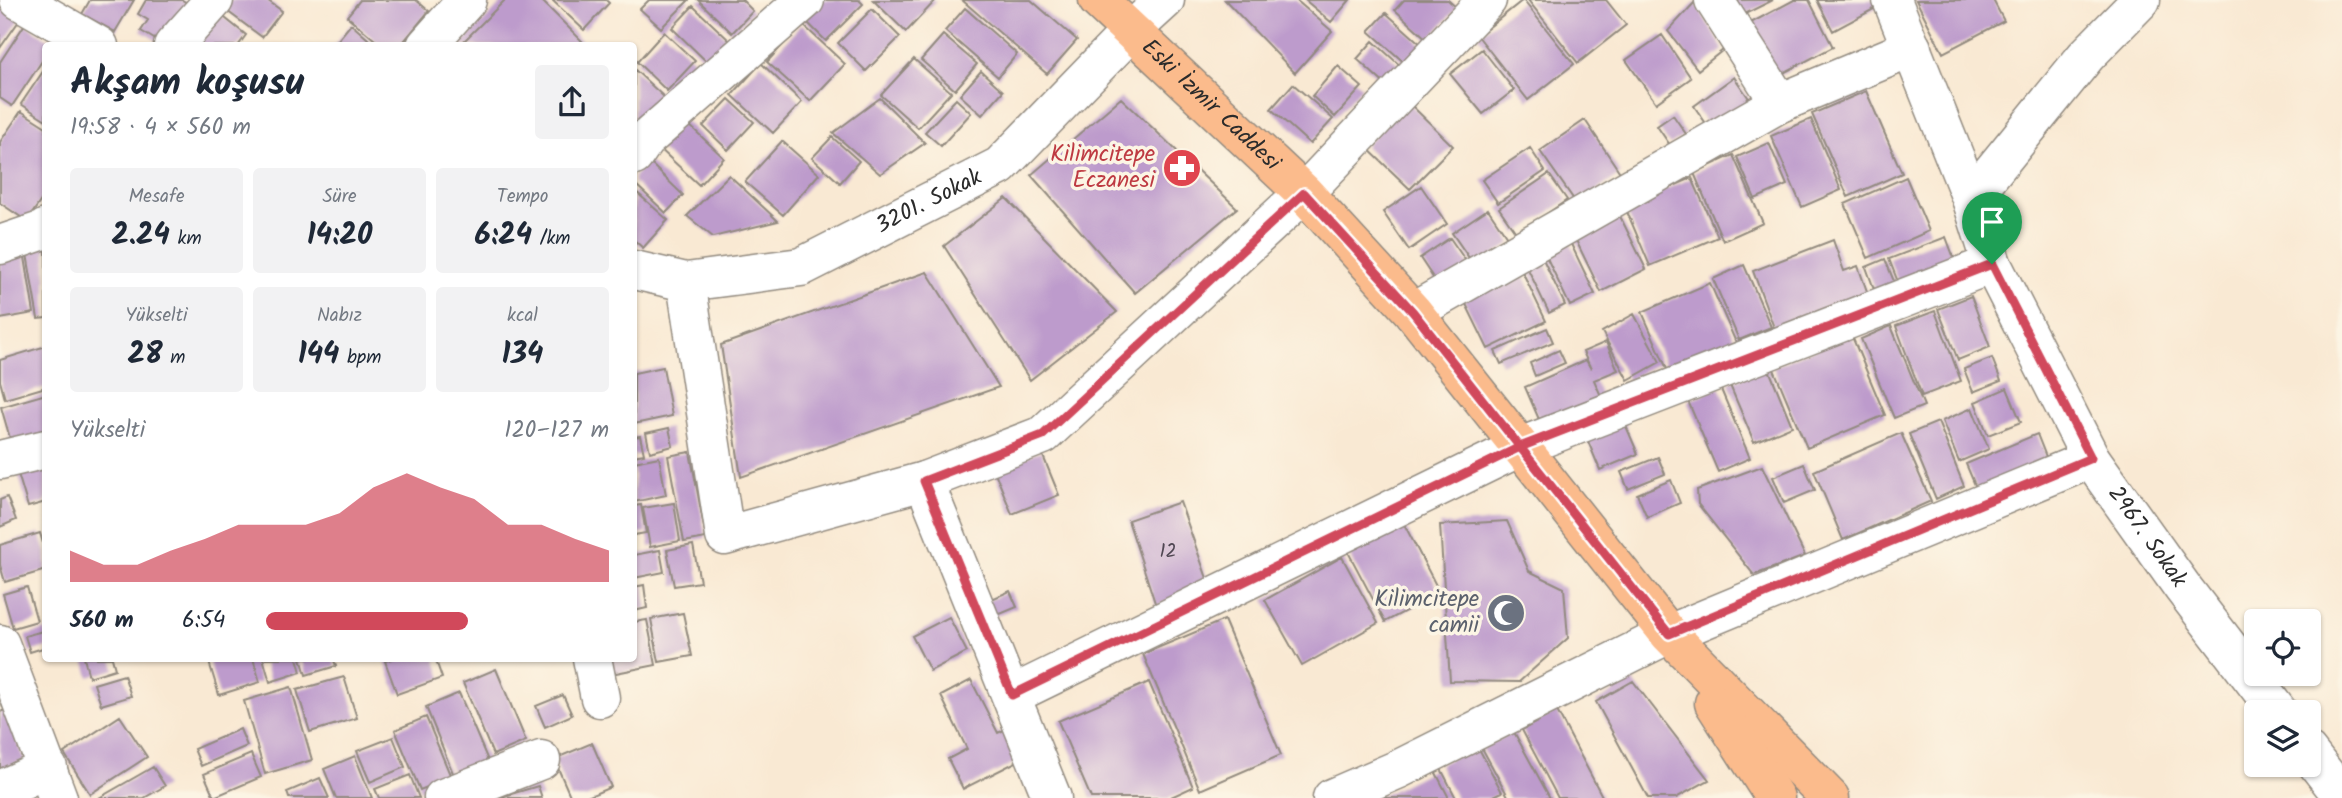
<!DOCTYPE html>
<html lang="tr">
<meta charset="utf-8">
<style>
body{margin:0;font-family:Kalam,sans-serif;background:#f2f2f3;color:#1f2937;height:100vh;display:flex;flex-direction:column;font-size:26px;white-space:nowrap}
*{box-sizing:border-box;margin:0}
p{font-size:23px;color:#747a83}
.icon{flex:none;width:38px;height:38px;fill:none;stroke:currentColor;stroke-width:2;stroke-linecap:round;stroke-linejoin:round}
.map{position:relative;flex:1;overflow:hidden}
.details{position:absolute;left:42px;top:42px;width:595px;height:620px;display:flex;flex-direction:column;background:#fff;border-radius:7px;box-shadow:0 2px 5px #0004}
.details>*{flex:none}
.fabs{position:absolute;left:2244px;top:609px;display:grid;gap:14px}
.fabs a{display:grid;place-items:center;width:77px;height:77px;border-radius:7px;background:#fff;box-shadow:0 2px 5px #0004;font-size:35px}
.pin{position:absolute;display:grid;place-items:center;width:60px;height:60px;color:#fff;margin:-72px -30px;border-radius:50% 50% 50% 0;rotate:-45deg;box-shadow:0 0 7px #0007}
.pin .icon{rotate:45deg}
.round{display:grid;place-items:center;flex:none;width:74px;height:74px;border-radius:7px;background:#f2f2f3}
.overview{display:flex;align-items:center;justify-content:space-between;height:119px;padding:0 28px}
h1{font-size:38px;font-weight:700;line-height:52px}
.figures{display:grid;grid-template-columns:repeat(3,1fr);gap:10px;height:119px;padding:7px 28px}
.figures div{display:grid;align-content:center;border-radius:7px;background:#f2f2f3;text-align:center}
.figures b{font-size:30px;font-weight:700}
.figures small{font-size:19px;font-weight:400}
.figures p{font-size:19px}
.chart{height:196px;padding:14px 28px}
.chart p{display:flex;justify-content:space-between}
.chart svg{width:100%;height:126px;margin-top:7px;fill:#d1495b;opacity:.7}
ul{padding:0 28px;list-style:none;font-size:23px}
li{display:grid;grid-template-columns:112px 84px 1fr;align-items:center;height:52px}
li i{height:18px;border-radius:9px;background:#d1495b}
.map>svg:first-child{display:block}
</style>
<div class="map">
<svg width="2342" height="798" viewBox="0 0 2342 798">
<rect width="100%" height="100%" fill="#fcf5e5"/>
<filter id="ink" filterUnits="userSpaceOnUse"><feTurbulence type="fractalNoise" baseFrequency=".0143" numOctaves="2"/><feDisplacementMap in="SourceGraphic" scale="14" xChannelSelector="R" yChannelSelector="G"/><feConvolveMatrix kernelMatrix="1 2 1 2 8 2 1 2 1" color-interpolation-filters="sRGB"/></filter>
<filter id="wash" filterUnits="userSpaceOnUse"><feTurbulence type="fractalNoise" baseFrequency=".00686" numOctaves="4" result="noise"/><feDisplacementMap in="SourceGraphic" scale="28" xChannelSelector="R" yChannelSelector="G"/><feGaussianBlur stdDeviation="1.57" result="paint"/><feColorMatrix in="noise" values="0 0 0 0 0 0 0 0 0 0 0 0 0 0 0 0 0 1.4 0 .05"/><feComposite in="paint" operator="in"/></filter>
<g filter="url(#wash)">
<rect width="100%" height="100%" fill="#f9e9d3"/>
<g id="blocks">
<path fill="#bd9bcc" d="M90,0h44l-19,32 -33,-18z
M146,0h36l7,4 -25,41 -23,-14 7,-11 -10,-6z
M223,0h44l15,11 -20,26 -43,-32z
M360,0h56l13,11 -29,35h-18l-35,-30z
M505,0h36l41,41 -4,5h-115l-2,-2z
M552,0h54l3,3 -25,27z
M649,0h40l-28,28 -21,-19z
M698,0h44l11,11 -21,22z
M818,0h41l4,4 -37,37 -25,-25z
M873,0h63l-30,32z
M962,0h69l46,40 -30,34z
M1225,0h71l36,31 -37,42z
M1305,0h45l-19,22z
M1404,0h44l9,8 -29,32 -33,-30z
M1523,0l51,64 -46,36 -50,-64z
M1528,0h78l20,25 -48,38z
M1731,0h42l-34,17z
M1794,0h15l24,47 -59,31 -27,-53z
M1817,0h67l1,3 -52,28z
M1916,0h77l11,21 -61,32z
M1695,2l28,48 -25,20 -30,-39z
M0,4l21,14 -21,30z
M693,6l37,35 -21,23 -37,-36z
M965,8l52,46 -19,23 -53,-46z
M872,9l28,28 -34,34 -28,-28z
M215,10l31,25 -8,11h-52z
M1386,13l37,33 -16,19 -38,-34z
M25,24l29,19 -2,3h-6v9l-34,51 -12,-8v-36z
M351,24l25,22h-43z
M802,24l43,40 -35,37 -43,-39z
M664,32l31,29 -28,30 -30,-29z
M943,35l34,29 -22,26 -34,-30z
M1662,35l29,43 -35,25 -30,-43z
M1373,41l31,28 -16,18 -31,-28z
M1482,49l32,41 -31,24 -33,-40z
M914,59l37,33 -33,36 -37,-33z
M761,63l41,39 -29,31 -41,-38z
M1338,66l24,21 -27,30 -23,-21z
M46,67v53l-25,-16z
M634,69l30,28 -30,33z
M981,71l22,20 -21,24 -22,-20z
M1734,77l21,30 -41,28 -20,-29z
M1293,84l40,35 -23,25 -39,-35z
M1866,91l36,82 -54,24 -36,-83z
M880,98l45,45 -45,31 -47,-41z
M1121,98l116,110 -102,85 -104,-118z
M729,99l25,23 -26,28 -25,-24z
M956,99l15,14 -30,33 -16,-14z
M1407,101l46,45 -43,43 -45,-43z
M21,111l25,16v66l-19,28 -27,-18v-61z
M1673,115l13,19 -16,11 -13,-19z
M1811,119l30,71 -39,17 -31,-71z
M684,120l40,38 -25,27 -41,-38z
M1585,120l36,54 -44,30 -37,-53z
M832,137l27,24 -19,22 -28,-25z
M782,141l37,33 -36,41 -38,-33z
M1769,143l18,42 -32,14 -18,-42z
M1530,148l15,23 -47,32 -16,-23z
M1733,155l30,68 -40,18 -29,-68z
M648,161l35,34 -17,18 -32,-30v-6z
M1549,174l18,26 -50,34 -18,-26z
M729,175l49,46 -65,16 -26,-21z
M1906,177l23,54 -61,27 -23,-54z
M1692,178l26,59 -68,29 -25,-59z
M1421,186l26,38 -38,26 -26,-38z
M634,190l34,30 -25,28 -9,-8z
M1006,198l111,114 -87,68 -86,-134z
M1616,208l30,61 -45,23 -30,-62z
M1488,209l23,34 -35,25 -24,-35z
M1946,237l11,29 -57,21 -11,-28z
M1450,238l20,29 -30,21 -20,-30z
M1833,240l11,31 14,-5 11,31 -93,36 -23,-62z
M1570,242l25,52 -25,12 -25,-52z
M46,245v73l-8,1 -12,-71z
M24,251l10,62 -34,6v-64z
M1543,259l22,46 -16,8 -22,-46z
M1885,259l12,30 -20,8 -11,-30z
M1744,265l27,62 -32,13 -26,-61z
M1522,271l24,50 -58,28 -24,-49z
M927,272l72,115 -258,90 -20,-132z
M1710,283l28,64 -68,29 -28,-64z
M1971,296l19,51 -32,13 -20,-51z
M1935,311l26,70 -39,15 -26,-70z
M1634,314l26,48 -32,18 -26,-48z
M1891,326l33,80 -30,12 -33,-79z
M1547,328l6,14 -52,22 -6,-13z
M1851,334l34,81 -78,33 -34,-81z
M1606,342l12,28 -24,10 11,25 -61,26 -19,-44 61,-27 5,9 -8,-17z
M46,346v41l-41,12 -5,-18v-21z
M1559,350l6,13 -30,13 -5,-13z
M1992,358l9,23 -28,11 -9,-23z
M663,367l9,49 -38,8v-51z
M1768,367l24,59 -38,16 -25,-59z
M1720,387l30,71 -32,14 -30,-71z
M2007,388l14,34 -33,13 -13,-33z
M46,394v41l-34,10 -11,-38z
M1972,408l17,41 -30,13 -17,-41z
M1623,419l15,35 -38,16 -15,-36z
M1938,422l26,64 -28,13 -27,-65z
M669,428l4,18 -23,6 -4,-19z
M1901,433l30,68 -88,39 -29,-69z
M2037,434l13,33 -70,30 -14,-33z
M640,436l4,18 -10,2v-19z
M1041,451l18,44 -47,19 -18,-44z
M690,452l16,86 -22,4 -16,-86z
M659,457l7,38 -32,7v-40z
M1658,457l7,17 -37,15 -7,-17z
M46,458v44l-18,5 -12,-40z
M1804,464l11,26 -31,13 -11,-26z
M1762,466l43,90 -51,19 -56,-71 -1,-14z
M1671,480l9,23 -33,14 -10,-23z
M7,497l9,23 -16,7v-27z
M1180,502l29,82 -53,22 -28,-86z
M674,503l6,38 -30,6 -7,-39z
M641,505l5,28 -12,2v-29z
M1402,520l38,73 -55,29 -38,-72z
M1507,521l22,50 35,17 4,50 -49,44 -69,-1 -10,-156z
M40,533l6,20v17l-41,12 -5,-17v-20z
M693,545l7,37 -26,4 -7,-36z
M660,550l4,22 -30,6v-23z
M1342,557l36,66 -76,43 -37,-66z
M644,585l3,23 -13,3v-24z
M27,587l10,34 -24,7 -10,-34z
M1010,591l7,16 -24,10 -6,-16z
M683,613l9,43 -33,6 -8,-43z
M949,617l18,35 -37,19 -18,-35z
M647,620l9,45 -50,10 -3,-17h31v-36z
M1224,620l57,135 -81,35 -57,-136z
M46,630v17l-16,5 -5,-16z
M84,658h28l3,11 -26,8z
M221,658h32l7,24 -41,13 -10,-33z
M263,658h34l4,14 -31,10z
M301,658h32l3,8 -30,9z
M394,658h41l7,20 -45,16 -12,-33z
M496,669l30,72 -33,14 -30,-72z
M124,675l7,21 -30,9 -7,-21z
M344,677l13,41 -47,14 -13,-42z
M971,680l27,53 8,-4 16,30 -59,30 -15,-30 19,-10 -26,-53z
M1633,681l76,99 -33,18h-28l-52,-96z
M1149,682l44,105 -24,11h-78l-33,-77z
M291,687l21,73 -47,14 -21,-73z
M459,693l30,70 -34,15 -29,-71z
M563,695l9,20 -27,12 -9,-21z
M5,710l20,50 -25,10v-58z
M1557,711l45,85 -4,2h-40l-36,-68z
M120,716l27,41 -57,37 -26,-41z
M426,717l25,60 -31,13 -25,-60z
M240,729l7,17 -46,20 -7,-17z
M1514,732l36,66h-41l-27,-50z
M393,737l12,30 -35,15 -13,-31z
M592,743l19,44 -26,11h-14l-17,-39z
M1477,745l25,47 -12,6h-34l-17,-33z
M251,754l10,23 -47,20 -10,-23z
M355,756l17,42h-36l-12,-29z
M153,767l12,19 -21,12h-45z
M1434,769l15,29h-71z
M410,775l9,23h-40l-4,-9z
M320,778l9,20h-40l-2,-6z
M538,786l4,12h-41v-1z"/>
</g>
</g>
<g filter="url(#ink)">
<use href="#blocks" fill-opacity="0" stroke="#928a7f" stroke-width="2"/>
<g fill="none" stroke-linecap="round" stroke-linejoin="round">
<defs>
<g id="minor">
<path d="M19,0l80,46"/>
<path d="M1714,0l66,103"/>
<path id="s1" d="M1892,0l79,198 21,66 99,195 92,129 95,124"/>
<path d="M173,46l41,-46"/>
<path d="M426,46l41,-46"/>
<path d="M634,156l11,-16 160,-140"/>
<path d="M1971,198l115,-142 55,-56"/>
<path d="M0,245l44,-15 2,-2"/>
<path id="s2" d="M634,270l52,12 115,-15 199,-101 130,-134 35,-32"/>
<path d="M686,282l39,254 199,-55 119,-46 261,-242 183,-193"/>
<path d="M1413,312l367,-209 132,-55"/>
<path d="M0,460l46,-11"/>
<path d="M924,481l128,317"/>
<path d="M0,644l58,154"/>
<path d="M592,658l8,40"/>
<path d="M1012,695l508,-248 472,-183"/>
<path d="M2308,752l34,44"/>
<path d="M0,790l48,-22"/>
<path d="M443,798l98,-38"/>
<path d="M1332,798l67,-29 270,-135 422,-175"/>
</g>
<g id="major">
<path id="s3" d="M1098,0l206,193 109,119 256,322 161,164"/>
<path d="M1714,703l61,95"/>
</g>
</defs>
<use href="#minor" stroke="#928a7f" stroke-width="41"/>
<use href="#major" stroke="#928a7f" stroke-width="41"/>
<use href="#minor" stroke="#fff" stroke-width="38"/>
<use href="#major" stroke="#fbbb8c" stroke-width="38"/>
</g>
</g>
<g fill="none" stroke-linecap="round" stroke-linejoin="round" filter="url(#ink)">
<defs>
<path id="route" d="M1992,264l-472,183 -107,-135 -109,-119 -261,242 -119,46 88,214 508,-248 149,187 422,-176 -99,-194"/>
</defs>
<use href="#route" stroke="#fff" stroke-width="14"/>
<use href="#route" stroke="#d1495b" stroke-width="9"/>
</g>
<defs>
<symbol id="pharmacy-disc" viewBox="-11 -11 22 22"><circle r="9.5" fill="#e0444e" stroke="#fcf5e5"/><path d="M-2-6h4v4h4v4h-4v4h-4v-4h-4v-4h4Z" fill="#fff"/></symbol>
<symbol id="mosque-disc" viewBox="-11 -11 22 22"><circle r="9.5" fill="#6b7280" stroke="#fcf5e5"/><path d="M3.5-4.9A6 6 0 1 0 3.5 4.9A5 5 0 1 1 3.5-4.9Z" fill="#fff"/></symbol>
</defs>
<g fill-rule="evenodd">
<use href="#pharmacy-disc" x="1160" y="146" width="44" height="44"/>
<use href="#mosque-disc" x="1484" y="591" width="44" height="44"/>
</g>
<g text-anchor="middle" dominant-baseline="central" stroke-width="7" stroke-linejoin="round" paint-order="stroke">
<g font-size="19" fill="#504753">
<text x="1168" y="552">12</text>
</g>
<g font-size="23" fill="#2b2b2b" stroke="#fcf5e5">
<text stroke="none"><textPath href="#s3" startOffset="154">Eski İzmir Caddesi</textPath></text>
<text stroke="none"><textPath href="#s2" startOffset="313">3201. Sokak</textPath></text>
<text stroke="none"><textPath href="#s1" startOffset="597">2967. Sokak</textPath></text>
</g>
<g font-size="23" fill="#be3a42" stroke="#fcf5e5" text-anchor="end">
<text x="1155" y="155">Kilimcitepe<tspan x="1155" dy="26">Eczanesi</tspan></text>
</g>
<g font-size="23" fill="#5b616d" stroke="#fcf5e5" text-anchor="end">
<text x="1479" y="600">Kilimcitepe<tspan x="1479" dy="26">camii</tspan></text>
</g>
</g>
</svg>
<div class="fabs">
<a><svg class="icon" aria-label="locate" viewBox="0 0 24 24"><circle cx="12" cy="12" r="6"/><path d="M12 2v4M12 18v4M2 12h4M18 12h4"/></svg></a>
<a><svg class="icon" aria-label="layers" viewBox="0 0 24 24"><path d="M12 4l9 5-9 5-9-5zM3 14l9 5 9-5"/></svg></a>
</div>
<div class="pin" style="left:1992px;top:264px;background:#1e9e55"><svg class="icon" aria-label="arrive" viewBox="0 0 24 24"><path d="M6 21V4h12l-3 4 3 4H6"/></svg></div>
<section class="details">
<div class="overview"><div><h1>Akşam koşusu</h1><p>19:58 · 4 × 560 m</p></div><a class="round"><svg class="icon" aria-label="share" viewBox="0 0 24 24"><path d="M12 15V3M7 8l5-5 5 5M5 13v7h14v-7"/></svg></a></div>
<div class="figures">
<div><p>Mesafe</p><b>2.24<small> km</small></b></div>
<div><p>Süre</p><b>14:20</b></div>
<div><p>Tempo</p><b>6:24<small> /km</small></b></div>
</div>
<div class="figures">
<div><p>Yükselti</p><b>28<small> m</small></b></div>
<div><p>Nabız</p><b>144<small> bpm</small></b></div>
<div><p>kcal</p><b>134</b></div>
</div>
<div class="chart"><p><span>Yükselti</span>120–127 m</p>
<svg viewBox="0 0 160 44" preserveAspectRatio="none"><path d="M0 44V33L10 38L20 38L30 33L40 29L50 24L60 24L70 24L80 20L90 11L100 6L110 11L120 15L130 24L140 24L150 29L160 33V44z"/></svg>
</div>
<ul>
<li><b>560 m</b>6:54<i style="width:59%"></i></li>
</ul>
</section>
</div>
